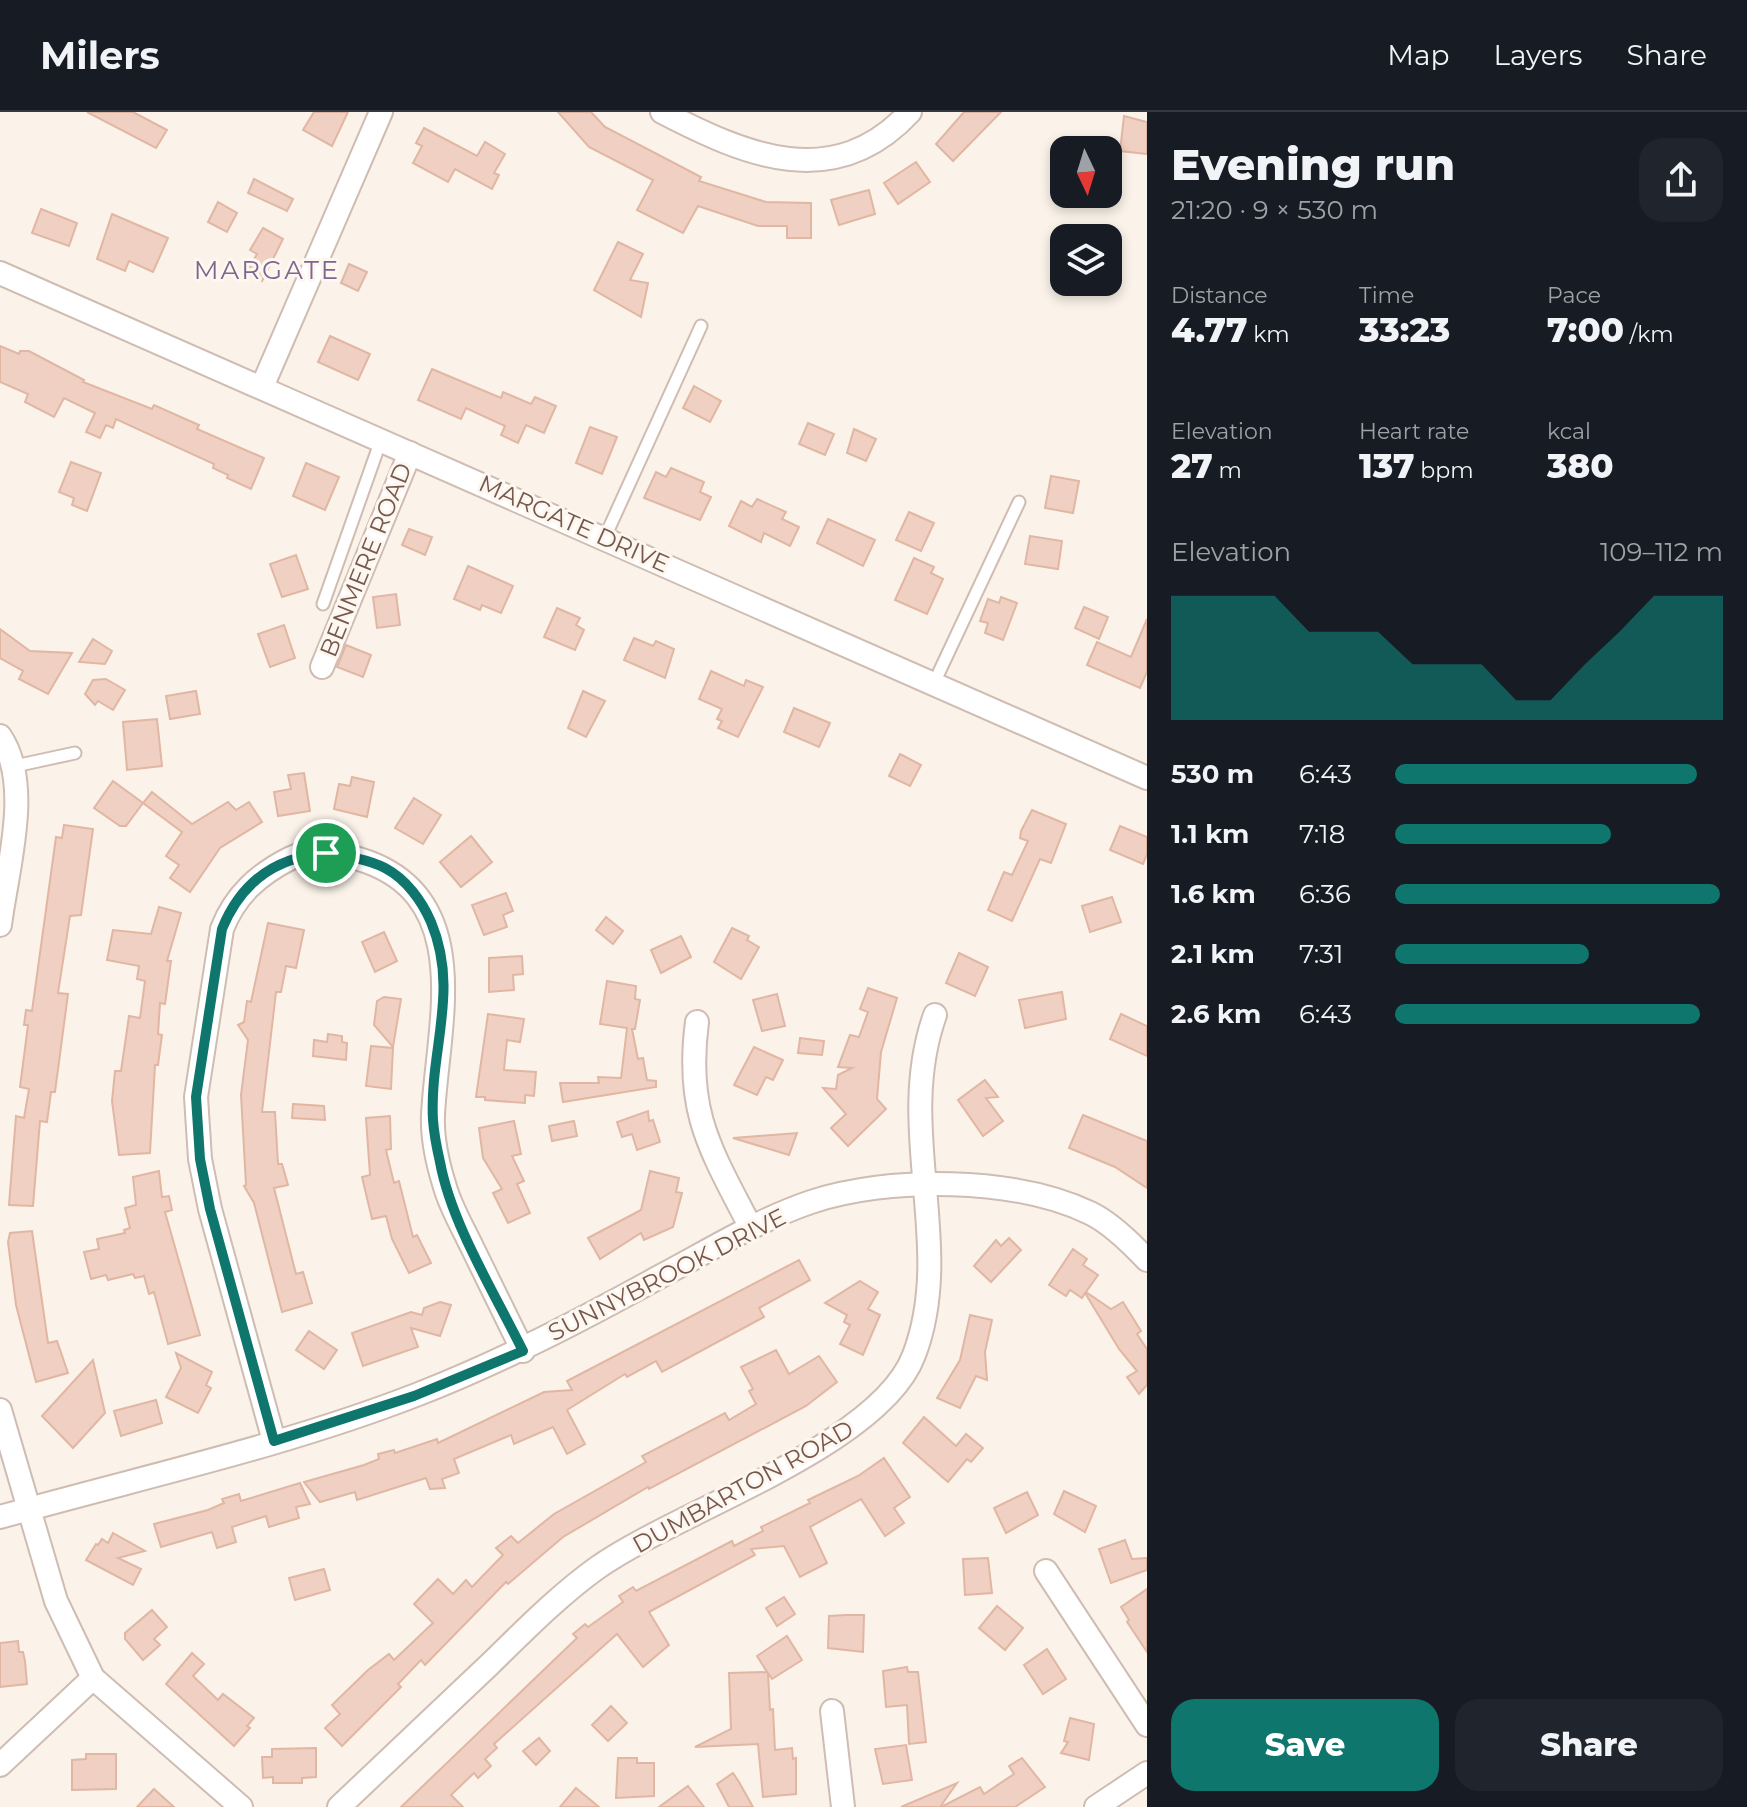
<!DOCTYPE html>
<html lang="en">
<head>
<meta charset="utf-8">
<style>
  :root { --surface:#171b24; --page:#20242c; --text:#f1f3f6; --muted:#9ea1a6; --line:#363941; --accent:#0f766e }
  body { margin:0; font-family:Montserrat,sans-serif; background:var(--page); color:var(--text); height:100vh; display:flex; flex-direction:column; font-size:30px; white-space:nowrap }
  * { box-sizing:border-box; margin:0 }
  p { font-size:26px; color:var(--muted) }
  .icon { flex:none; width:44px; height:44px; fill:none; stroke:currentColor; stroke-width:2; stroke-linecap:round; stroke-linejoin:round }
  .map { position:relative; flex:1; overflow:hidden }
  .side { display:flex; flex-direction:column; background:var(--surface); width:600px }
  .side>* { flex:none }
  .needle { width:52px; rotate:176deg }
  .fabs { position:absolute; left:1050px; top:24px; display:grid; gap:16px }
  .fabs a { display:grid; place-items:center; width:72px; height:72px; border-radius:16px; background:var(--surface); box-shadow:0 4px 12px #0003; font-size:40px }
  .pin { position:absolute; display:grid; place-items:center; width:68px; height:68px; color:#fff; margin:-34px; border:4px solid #fff; border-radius:50%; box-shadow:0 2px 8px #0007 }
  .round { display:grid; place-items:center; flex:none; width:84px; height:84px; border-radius:24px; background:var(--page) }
  .overview { display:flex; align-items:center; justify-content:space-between; height:136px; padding:0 24px }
  h1 { font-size:44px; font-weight:800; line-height:60px }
  .stats { display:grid; grid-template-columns:repeat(3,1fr); gap:12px; height:136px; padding:8px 24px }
  .stats div { display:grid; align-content:center }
  .stats b { font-size:34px; font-weight:800 }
  .stats small { font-size:22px; font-weight:400 }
  .stats p { font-size:22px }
  .chart { height:224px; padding:16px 24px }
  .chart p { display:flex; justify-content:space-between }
  .chart svg { width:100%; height:144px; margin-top:8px; fill:var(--accent); opacity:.7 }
  .cta { display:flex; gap:16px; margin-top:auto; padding:16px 24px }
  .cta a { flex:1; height:92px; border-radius:24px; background:var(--accent); color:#fff; font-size:32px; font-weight:800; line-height:92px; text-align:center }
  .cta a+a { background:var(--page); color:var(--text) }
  ul { padding:0 24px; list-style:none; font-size:26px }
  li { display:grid; grid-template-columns:128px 96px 1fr; align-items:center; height:60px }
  li i { height:20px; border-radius:10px; background:var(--accent) }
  header { display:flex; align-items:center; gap:48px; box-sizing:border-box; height:112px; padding:0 40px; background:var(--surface); border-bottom:2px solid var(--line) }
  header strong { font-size:38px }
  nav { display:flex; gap:44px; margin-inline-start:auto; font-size:28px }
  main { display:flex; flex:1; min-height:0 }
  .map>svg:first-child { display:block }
  .building { fill:#efd0c2; stroke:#e1b6a3; stroke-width:2 }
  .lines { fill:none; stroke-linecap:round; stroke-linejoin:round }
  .service-casing { stroke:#cfbcb2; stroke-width:15 }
  .minor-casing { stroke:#cfbcb2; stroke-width:26 }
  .service { stroke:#fff; stroke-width:11 }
  .minor { stroke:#fff; stroke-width:22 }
  .route-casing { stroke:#fff; stroke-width:16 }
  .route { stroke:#0f766e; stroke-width:10 }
  .labels { text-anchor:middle; stroke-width:6; stroke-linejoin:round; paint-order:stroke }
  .street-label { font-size:24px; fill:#75584e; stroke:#fef7ef }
  .neighbourhood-label { font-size:26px; letter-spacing:2px; fill:#7e6690; stroke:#fef7ef }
</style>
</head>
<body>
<header>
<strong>Milers</strong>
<nav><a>Map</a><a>Layers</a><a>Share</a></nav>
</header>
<main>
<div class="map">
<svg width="1147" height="1695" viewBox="0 0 1147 1695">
  <rect width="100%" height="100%" fill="#fbf3e9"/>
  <g class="building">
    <polygon points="87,0 133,0 167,18 156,36"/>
    <polygon points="314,0 348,0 332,34 303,18"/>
    <polygon points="558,0 591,0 605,15 701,65 699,69 766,90 811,91 811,126 787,126 787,114 758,114 698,94 683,121 637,98 653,68 589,35"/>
    <polygon points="964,0 1001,0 953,49 936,32"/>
    <polygon points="1124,4 1147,10 1147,42 1120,39"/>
    <polygon points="424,16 477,44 485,30 505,42 494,61 499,63 492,77 455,57 448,70 413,51 422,34 416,31"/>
    <polygon points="916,50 930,70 898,92 884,71"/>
    <polygon points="254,67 293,87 287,99 248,81"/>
    <polygon points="869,78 875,102 839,113 831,88"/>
    <polygon points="218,90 237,101 227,120 208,110"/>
    <polygon points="41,97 77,111 69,134 32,121"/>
    <polygon points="112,102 168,126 153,160 129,149 125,159 97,147"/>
    <polygon points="263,116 283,127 262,169 247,160 257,142 250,138"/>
    <polygon points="618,130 643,142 630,168 648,171 641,205 594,178"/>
    <polygon points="349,152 367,160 358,179 341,171"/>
    <polygon points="330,224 370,242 358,268 318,250"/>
    <polygon points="0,234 19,242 20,239 29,239 84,268 83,270 152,297 154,293 199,313 197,317 264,346 251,377 227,366 228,363 213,356 214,352 116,307 113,316 106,313 100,326 86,320 95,301 64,286 54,305 25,290 28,282 0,270"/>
    <polygon points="432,257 501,286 503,280 531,292 535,285 556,294 544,321 526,313 518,331 501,323 505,314 466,296 461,307 418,288"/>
    <polygon points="694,274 721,289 710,310 683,296"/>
    <polygon points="808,311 834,322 825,343 799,332"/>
    <polygon points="590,315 617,325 602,362 576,351"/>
    <polygon points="854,317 876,327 866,349 847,341"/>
    <polygon points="71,350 101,361 87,399 72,393 74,386 59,380"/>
    <polygon points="306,351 339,365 325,398 293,384"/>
    <polygon points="671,356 704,370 700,380 711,385 700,408 644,386 656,360 666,365"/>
    <polygon points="1051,364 1079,369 1073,401 1045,396"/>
    <polygon points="757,387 786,400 782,407 799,415 790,434 764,421 761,430 729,414 741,389 752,395"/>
    <polygon points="909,400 934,411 921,439 896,428"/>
    <polygon points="828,407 875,428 863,454 817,431"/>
    <polygon points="409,417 432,425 425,443 402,433"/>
    <polygon points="1030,424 1062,429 1058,457 1025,452"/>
    <polygon points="296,443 308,477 282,485 270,452"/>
    <polygon points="914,446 934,455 931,461 943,467 927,502 895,488"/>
    <polygon points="468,454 513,474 501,501 482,493 480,498 454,487"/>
    <polygon points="396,482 400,513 377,516 373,485"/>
    <polygon points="1001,485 1017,491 1003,528 985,521 988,511 980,509 988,487 999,491"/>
    <polygon points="1084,495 1108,505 1099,527 1075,516"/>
    <polygon points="557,496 580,506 576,513 584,518 575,538 544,525"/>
    <polygon points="1147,507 1147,560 1140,576 1087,553 1097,530 1131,545"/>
    <polygon points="284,513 295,546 270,555 258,522"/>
    <polygon points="0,517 30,539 72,541 48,582 19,567 23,559 0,546"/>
    <polygon points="634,526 653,534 656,529 674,537 665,566 624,548"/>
    <polygon points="93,527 112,539 105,552 79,550"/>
    <polygon points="346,533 371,543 363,565 337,555"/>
    <polygon points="711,559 744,574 746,568 763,575 738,625 718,616 722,609 717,607 722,597 699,587"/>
    <polygon points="106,567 125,578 113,598 98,589 95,593 85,582 93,568"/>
    <polygon points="196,579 200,602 170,607 166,584"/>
    <polygon points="583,579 605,589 586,625 568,616"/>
    <polygon points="794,596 830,611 819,635 784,620"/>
    <polygon points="157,607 162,654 127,658 123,610"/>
    <polygon points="900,642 921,653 910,674 889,664"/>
    <polygon points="304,661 310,699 278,704 274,680 291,677 288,663"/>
    <polygon points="352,665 374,670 367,705 334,697 339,672 350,674"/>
    <polygon points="113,669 143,691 126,714 120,714 94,696"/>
    <polygon points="152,680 192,712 228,690 236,698 249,690 262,710 220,736 190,780 170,766 179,753 166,744 182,720 143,691"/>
    <polygon points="414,686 441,703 423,732 395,716"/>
    <polygon points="1032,698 1066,712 1051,751 1040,747 1012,809 988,798 1004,760 1012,763 1028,729 1020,726 1021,719"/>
    <polygon points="64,713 93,717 81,803 70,804 58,881 68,882 55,980 51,980 47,1010 40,1009 33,1094 9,1093 16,1004 24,1006 29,977 20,975 28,913 24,913 26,898 32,899 56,725 62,726"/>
    <polygon points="1120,714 1147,725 1147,742 1143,752 1110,738"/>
    <polygon points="471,724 492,750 461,775 440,750"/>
    <polygon points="506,781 513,799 503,803 507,815 484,823 472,793"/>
    <polygon points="1112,785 1121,810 1090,820 1082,794"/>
    <polygon points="159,795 181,801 167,849 171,849 165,892 160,891 158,922 162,923 158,953 155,953 150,1041 119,1043 112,989 115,959 121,959 129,904 140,906 145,869 137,867 139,854 107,848 113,818 151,822"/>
    <polygon points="606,805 623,819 613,832 596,818"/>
    <polygon points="268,811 304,818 296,856 286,854 281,880 276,880 262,1000 275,1000 278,1052 282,1052 288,1073 274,1076 296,1162 303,1160 312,1191 282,1200 254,1091 244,1074 246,1073 241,983 248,928 238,913 244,910 247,889 251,890"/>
    <polygon points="732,816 749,824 747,828 759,835 741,867 714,850"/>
    <polygon points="384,820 397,849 375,860 362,830"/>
    <polygon points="681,824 691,845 661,861 651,838"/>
    <polygon points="959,841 988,855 975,884 946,871"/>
    <polygon points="522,844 523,862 513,863 514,878 489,880 489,846"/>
    <polygon points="607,869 636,874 635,887 640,888 635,917 632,917 638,947 643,946 647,968 656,969 656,975 563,990 560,971 599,971 598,965 621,966 627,916 600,912"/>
    <polygon points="868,876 897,886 881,940 877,987 886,997 848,1034 831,1016 846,1002 823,976 836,977 838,963 852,956 838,955 850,923 859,925 868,900 860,897"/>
    <polygon points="1062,880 1066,907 1025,916 1019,888"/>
    <polygon points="777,882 785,914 762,919 753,888"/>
    <polygon points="384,885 401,887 393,935 374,913 377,889"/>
    <polygon points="488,902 524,907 520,930 507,928 504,958 536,960 534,984 525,983 525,991 485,988 485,985 476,985"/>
    <polygon points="1121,902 1147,914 1147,944 1110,927"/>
    <polygon points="328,922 342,924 342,930 347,931 346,948 313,944 314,928 327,930"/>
    <polygon points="800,926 824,929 822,943 798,941"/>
    <polygon points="371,934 393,936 391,977 366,974"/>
    <polygon points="754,935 783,948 773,968 766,965 757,983 734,973"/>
    <polygon points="985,968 998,985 986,986 1003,1009 983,1024 958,988"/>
    <polygon points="293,992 324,994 325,1008 292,1006"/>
    <polygon points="648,999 649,1009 653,1008 660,1030 637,1038 632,1022 622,1025 617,1010"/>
    <polygon points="1083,1003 1147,1029 1147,1076 1115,1055 1069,1036"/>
    <polygon points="390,1004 391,1037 386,1038 394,1071 399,1069 413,1125 417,1123 431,1151 409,1161 392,1127 386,1104 372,1107 362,1065 370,1063 366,1006"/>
    <polygon points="514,1009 521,1042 512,1044 524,1069 517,1072 530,1101 508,1111 493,1081 502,1077 483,1046 479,1016"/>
    <polygon points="574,1009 577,1024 552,1029 549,1014"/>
    <polygon points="797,1021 789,1043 733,1026"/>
    <polygon points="159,1059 162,1085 169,1084 172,1098 165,1100 200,1223 168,1232 154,1180 149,1182 144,1164 135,1166 133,1162 108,1168 106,1163 91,1167 84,1140 99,1137 97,1127 125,1121 124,1118 130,1116 125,1096 136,1093 133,1065"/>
    <polygon points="650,1059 679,1066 676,1080 682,1081 673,1115 644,1128 641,1121 600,1147 588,1126 641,1098"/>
    <polygon points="32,1119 48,1231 57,1229 68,1261 36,1270 16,1193 8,1130 10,1121"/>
    <polygon points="1009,1126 1021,1138 991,1170 974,1154 996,1128 1001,1134"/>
    <polygon points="1073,1137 1087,1147 1083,1153 1098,1163 1086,1180 1111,1197 1123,1190 1141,1219 1137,1222 1147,1237 1147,1273 1139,1282 1127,1265 1137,1259 1119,1237 1085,1181 1082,1186 1070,1178 1066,1184 1049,1173"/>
    <polygon points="799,1148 810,1168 759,1196 764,1205 662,1260 656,1249 627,1265 625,1262 567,1298 585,1332 567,1342 553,1315 514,1332 511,1323 454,1347 459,1361 442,1367 445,1376 430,1377 426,1366 357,1388 355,1380 320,1390 304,1370 364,1353 379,1347 378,1342 394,1338 395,1341 437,1327 438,1331 544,1280 572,1278 567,1269"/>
    <polygon points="860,1169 878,1180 868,1197 880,1203 863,1243 840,1232 850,1213 844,1210 847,1203 825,1191"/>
    <polygon points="440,1190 451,1193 440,1224 411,1216 418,1235 363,1254 352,1221 411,1200 422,1203 424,1196"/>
    <polygon points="970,1203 992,1208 985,1240 987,1268 976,1264 960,1296 937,1286 960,1248"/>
    <polygon points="309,1219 337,1238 324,1257 296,1238"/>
    <polygon points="776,1238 789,1262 819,1244 837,1270 806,1294 649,1377 648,1375 563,1425 508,1472 506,1470 425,1553 421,1548 398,1572 401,1575 342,1634 325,1616 340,1602 332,1593 368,1558 389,1542 394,1548 433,1511 414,1492 438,1467 453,1482 466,1468 472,1475 503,1443 496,1436 511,1424 518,1431 554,1402 646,1350 642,1344 725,1301 729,1308 756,1292 749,1279 753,1277 741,1255"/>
    <polygon points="176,1241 212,1260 206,1273 211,1276 198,1301 166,1285 181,1256"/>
    <polygon points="93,1248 105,1301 73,1336 42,1304"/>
    <polygon points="156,1288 162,1311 121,1324 114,1299"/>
    <polygon points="924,1305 956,1334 966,1322 983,1336 971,1350 967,1347 948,1370 903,1331"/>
    <polygon points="884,1346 910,1385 894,1396 904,1411 885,1424 861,1387 810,1415 827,1451 800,1465 784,1434 751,1437 755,1443 649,1500 669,1533 643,1555 617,1522 494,1632 497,1636 485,1647 491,1654 478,1666 474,1661 451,1683 463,1695 401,1695 577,1526 573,1522 585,1512 588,1515 623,1490 619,1484 633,1475 636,1479 732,1429 734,1434 763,1419 761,1415 810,1391 808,1388 858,1364"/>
    <polygon points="300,1371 310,1392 296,1395 299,1406 269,1415 266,1404 232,1415 236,1430 217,1436 212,1420 161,1435 154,1412 208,1398 224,1391 222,1387 239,1382 241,1389"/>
    <polygon points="1064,1379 1096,1394 1085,1420 1054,1402"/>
    <polygon points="1027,1380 1038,1403 1006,1421 994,1396"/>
    <polygon points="113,1421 145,1439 118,1446 141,1457 133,1473 86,1448 96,1432 98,1433 102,1427 108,1431"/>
    <polygon points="1125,1428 1132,1447 1147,1446 1147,1458 1111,1471 1099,1437"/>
    <polygon points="988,1446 992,1481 965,1483 963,1447"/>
    <polygon points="324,1457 330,1478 295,1488 289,1466"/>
    <polygon points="1147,1477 1147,1540 1127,1510 1129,1508 1121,1495"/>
    <polygon points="784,1485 795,1502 777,1514 766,1496"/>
    <polygon points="997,1494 1023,1516 1005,1538 979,1516"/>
    <polygon points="152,1498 167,1515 154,1527 160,1533 143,1548 125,1527 125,1521"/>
    <polygon points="846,1503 864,1503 863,1540 828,1536 829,1504"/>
    <polygon points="787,1524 802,1548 772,1567 768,1561 770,1598 773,1597 775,1638 792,1636 793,1647 796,1646 796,1682 763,1685 758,1632 695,1635 731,1617 729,1561 767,1560 757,1544"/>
    <polygon points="18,1529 19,1540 23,1540 25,1549 27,1572 0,1575 0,1531"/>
    <polygon points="1047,1537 1066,1567 1043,1582 1024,1553"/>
    <polygon points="192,1541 204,1552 193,1564 218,1588 223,1582 254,1606 247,1614 250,1616 234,1634 166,1572"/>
    <polygon points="907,1555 908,1560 918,1560 926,1630 909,1632 907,1593 886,1595 883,1559"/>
    <polygon points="611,1594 627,1611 608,1629 592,1613"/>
    <polygon points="1070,1606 1094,1612 1089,1648 1061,1641 1068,1630 1064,1629"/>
    <polygon points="539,1626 550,1639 536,1653 523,1639"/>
    <polygon points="906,1633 912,1668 883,1672 875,1637"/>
    <polygon points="316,1636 316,1665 302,1666 302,1671 273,1671 273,1665 263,1666 262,1645 272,1645 272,1637"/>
    <polygon points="86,1642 116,1642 116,1677 72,1678 72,1648 86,1647"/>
    <polygon points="618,1646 637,1646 637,1651 654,1651 654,1684 616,1686"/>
    <polygon points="1022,1646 1045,1675 1015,1695 941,1695 980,1675 984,1682 1014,1662 1009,1654"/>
    <polygon points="733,1661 739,1670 753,1695 729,1695 717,1672"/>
    <polygon points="957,1671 940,1695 901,1695"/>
    <polygon points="688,1674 704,1695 659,1695"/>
    <polygon points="576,1676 599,1695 560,1695"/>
    <polygon points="154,1677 174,1695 137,1695"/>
  </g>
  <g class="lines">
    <g class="service-casing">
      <g id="service">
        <polyline points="605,425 701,214"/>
        <polyline points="323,492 381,328"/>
        <polyline points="934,571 1019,390"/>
        <polyline points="15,654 75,641"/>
      </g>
    </g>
    <g class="minor-casing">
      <g id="minor">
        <path d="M662,0C745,43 834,82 910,0"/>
        <polyline points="0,161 1147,666"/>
        <polyline points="262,275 381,0"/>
        <polyline points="322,555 410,341"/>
        <path d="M0,624C33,672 7,757 0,813"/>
        <path d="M697,910C685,1001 711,1038 751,1116"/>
        <polyline points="0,1298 56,1489 93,1566 241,1695"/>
        <path d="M274,1329L210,1097L200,1047L196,985L222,817C235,783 259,762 291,746C314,735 346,742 368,750C476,790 437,917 433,1003C432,1025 438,1053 445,1075C451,1096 463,1116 472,1135C489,1170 506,1204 523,1239"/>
        <path d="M0,1405C138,1366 282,1335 416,1283C501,1250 581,1208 661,1164C710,1138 758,1108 811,1090C889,1064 1015,1065 1090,1101C1111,1111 1131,1131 1147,1148"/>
        <polyline points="1046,1459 1147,1613"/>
        <polyline points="832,1599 843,1695"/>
        <polyline points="0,1653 93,1566"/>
        <path d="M339,1695C389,1648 439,1600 489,1553C523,1520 558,1484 597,1456C677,1399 880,1334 914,1243C956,1133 894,1018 935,903"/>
        <polyline points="1096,1695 1147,1661"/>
      </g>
    </g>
    <use href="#service" class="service"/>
    <use href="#minor" class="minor"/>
  </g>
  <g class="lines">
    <g class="route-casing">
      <path id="route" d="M326,741C346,744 367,747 385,756C406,767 422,789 431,810C460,879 429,939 433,1008C434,1022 437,1037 440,1050C451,1111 495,1182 523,1239L414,1284L274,1329L210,1097L200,1047L196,985L222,817C241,770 276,745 326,741Z"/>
    </g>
    <use href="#route" class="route"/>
  </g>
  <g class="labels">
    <g class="street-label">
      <text transform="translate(574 412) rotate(24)" y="8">MARGATE DRIVE</text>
      <text transform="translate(366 448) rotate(-68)" y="8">BENMERE ROAD</text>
      <text transform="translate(667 1163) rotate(-27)" y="8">SUNNYBROOK DRIVE</text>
      <text transform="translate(743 1375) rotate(-29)" y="8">DUMBARTON ROAD</text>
    </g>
    <g class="neighbourhood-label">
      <text x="267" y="167">MARGATE</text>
    </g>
  </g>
</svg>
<div class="fabs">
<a><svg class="needle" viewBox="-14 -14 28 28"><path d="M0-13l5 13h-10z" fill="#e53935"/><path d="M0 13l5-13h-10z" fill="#9ea1a6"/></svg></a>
<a><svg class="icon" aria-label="layers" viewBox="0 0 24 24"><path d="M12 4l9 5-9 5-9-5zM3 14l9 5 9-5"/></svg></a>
</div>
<div class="pin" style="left:326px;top:741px;background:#1e9e55"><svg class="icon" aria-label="arrive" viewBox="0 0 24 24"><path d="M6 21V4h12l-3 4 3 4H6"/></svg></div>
</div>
<section class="side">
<div class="overview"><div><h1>Evening run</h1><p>21:20 · 9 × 530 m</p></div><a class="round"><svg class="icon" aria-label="share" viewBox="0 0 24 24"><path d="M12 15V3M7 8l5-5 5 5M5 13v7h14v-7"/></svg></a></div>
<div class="stats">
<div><p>Distance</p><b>4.77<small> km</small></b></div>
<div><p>Time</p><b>33:23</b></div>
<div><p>Pace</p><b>7:00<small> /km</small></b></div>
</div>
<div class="stats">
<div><p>Elevation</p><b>27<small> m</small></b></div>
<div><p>Heart rate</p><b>137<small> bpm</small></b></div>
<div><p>kcal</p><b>380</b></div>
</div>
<div class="chart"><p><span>Elevation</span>109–112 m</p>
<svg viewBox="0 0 160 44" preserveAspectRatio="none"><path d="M0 44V6L10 6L20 6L30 6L40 17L50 17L60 17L70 27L80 27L90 27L100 38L110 38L120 27L130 17L140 6L150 6L160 6V44z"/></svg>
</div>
<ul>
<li><b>530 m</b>6:43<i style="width:92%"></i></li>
<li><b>1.1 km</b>7:18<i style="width:66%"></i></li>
<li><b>1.6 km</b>6:36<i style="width:99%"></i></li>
<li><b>2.1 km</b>7:31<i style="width:59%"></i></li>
<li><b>2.6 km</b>6:43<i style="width:93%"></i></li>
</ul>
<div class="cta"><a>Save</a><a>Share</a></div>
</section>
</main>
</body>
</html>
